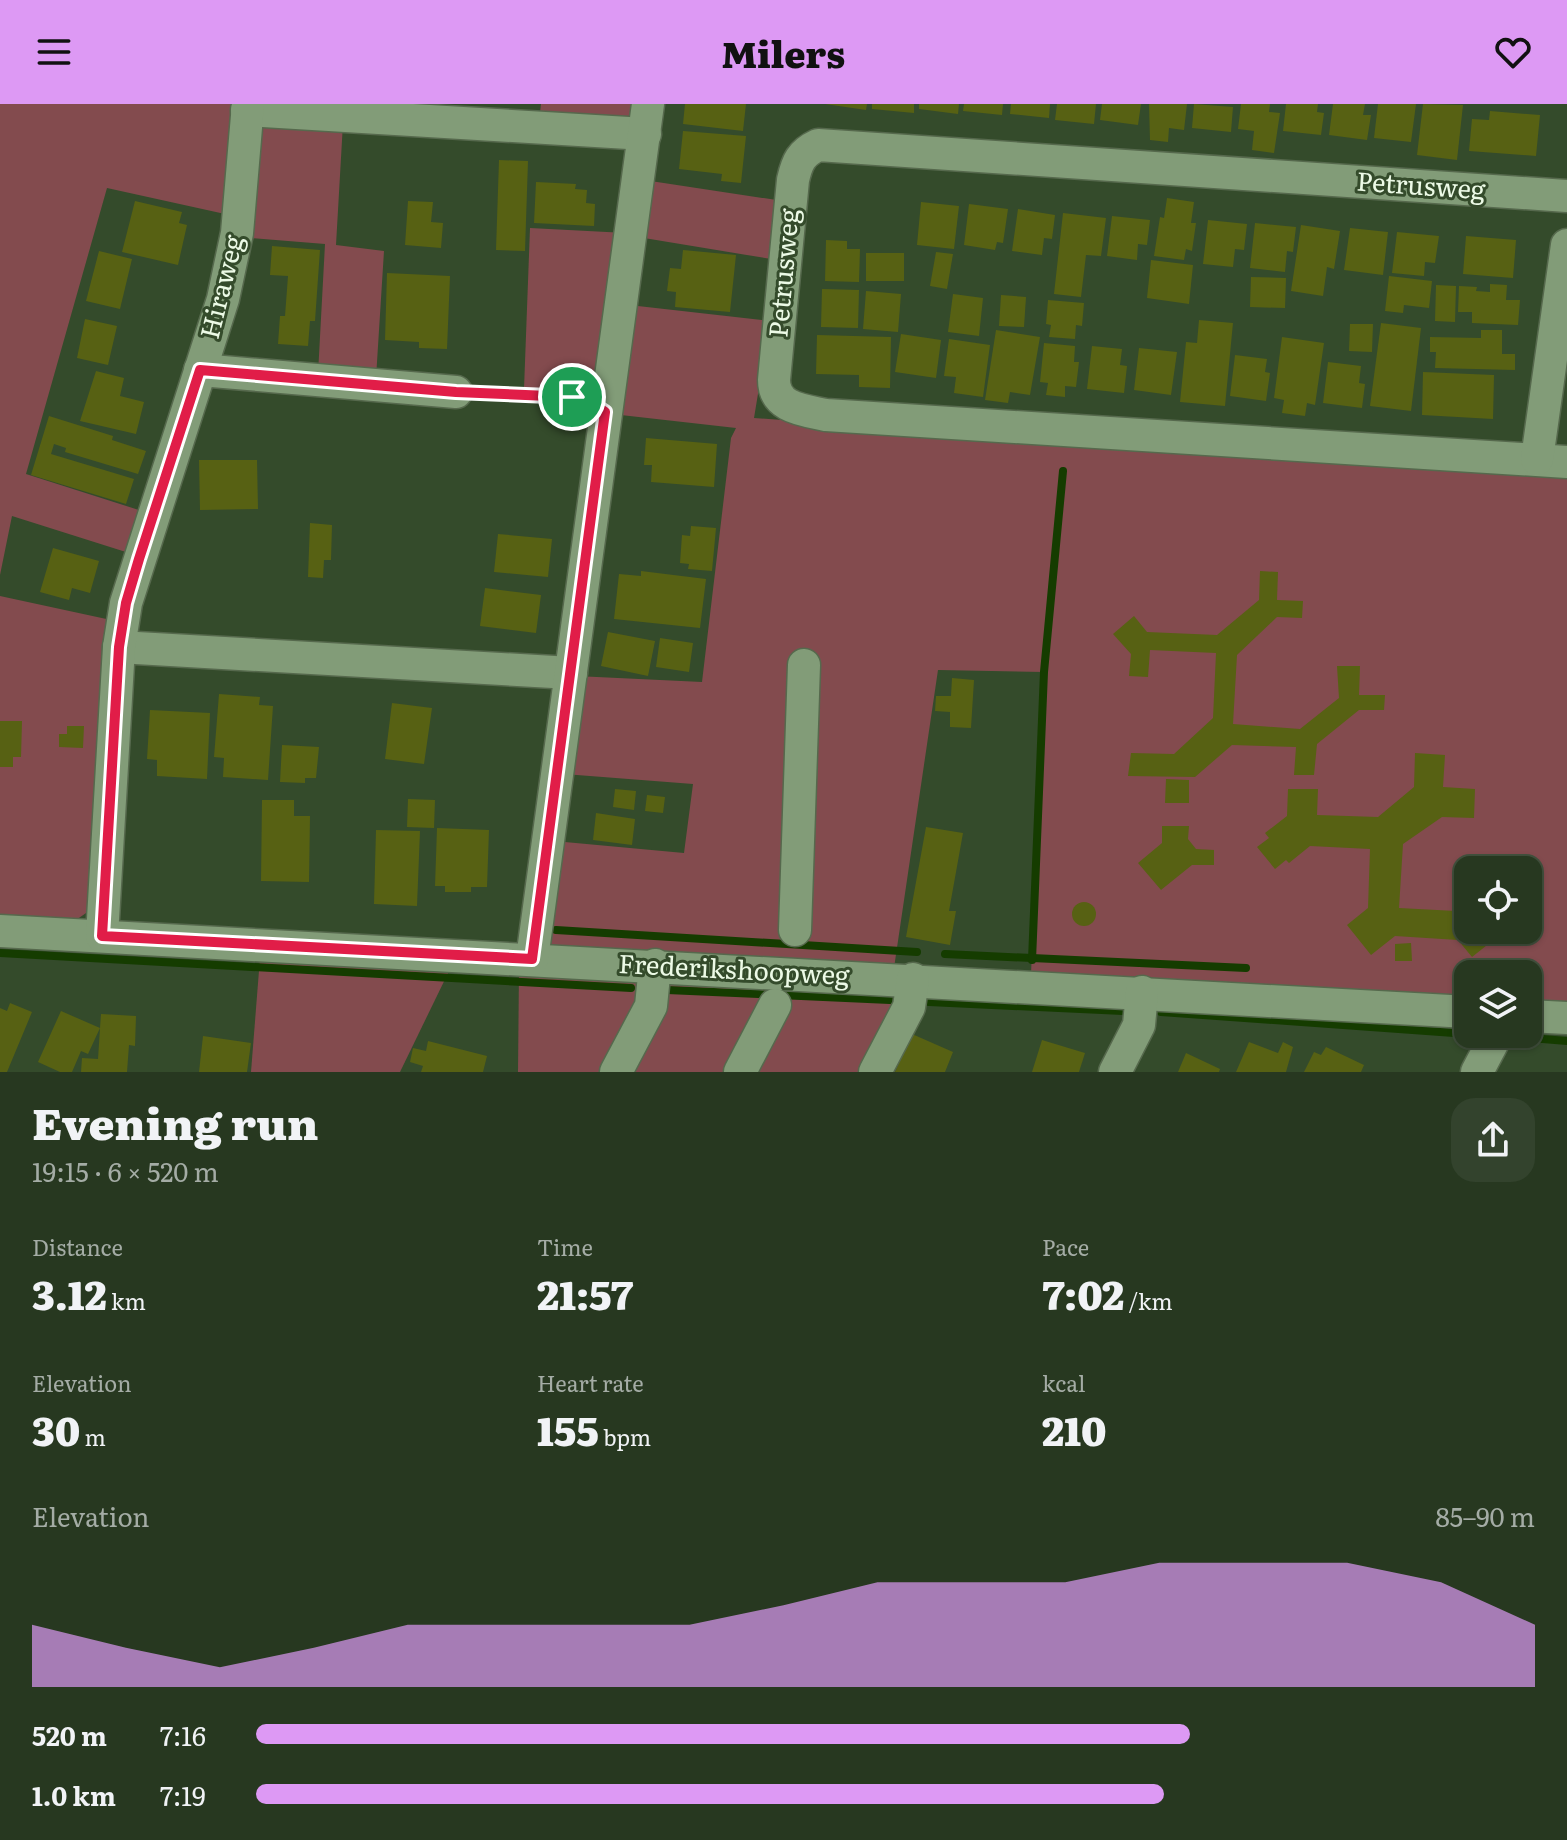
<!DOCTYPE html>
<html lang="en">
<head>
<meta charset="utf-8">
<style>
  :root { --surface:#273820; --page:#33432d; --text:#f1f3f6; --muted:#a4aca5; --line:#43523e; --accent:#dd99f4 }
  body { margin:0; font-family:Literata,serif; background:var(--page); color:var(--text); height:100vh; display:flex; flex-direction:column; font-size:30px; white-space:nowrap }
  * { box-sizing:border-box; margin:0 }
  p { font-size:26px; color:var(--muted) }
  .icon { flex:none; width:44px; height:44px; fill:none; stroke:currentColor; stroke-width:2; stroke-linecap:round; stroke-linejoin:round }
  .map { position:relative; height:968px; overflow:hidden }
  .details { display:flex; flex-direction:column; background:var(--surface); flex:1 }
  .details>* { flex:none }
  .controls { position:absolute; left:1454px; top:752px; display:grid; gap:16px }
  .controls a { display:grid; place-items:center; width:88px; height:88px; border-radius:16px; background:var(--surface); box-shadow:0 2px 6px #0004,0 0 0 2px var(--line); font-size:40px }
  .pin { position:absolute; display:grid; place-items:center; width:68px; height:68px; color:#fff; margin:-34px; border:4px solid #fff; border-radius:50%; box-shadow:0 2px 8px #0007 }
  .round { display:grid; place-items:center; flex:none; width:84px; height:84px; border-radius:24px; background:var(--page) }
  .overview { display:flex; align-items:center; justify-content:space-between; height:136px; padding:0 32px }
  h1 { font-size:44px; font-weight:800; line-height:60px }
  .metrics { display:grid; grid-template-columns:repeat(3,1fr); gap:12px; height:136px; padding:8px 32px }
  .metrics div { display:grid; align-content:center }
  .metrics b { font-size:40px; font-weight:800 }
  .metrics small { font-size:22px; font-weight:400 }
  .metrics p { font-size:22px }
  .chart { height:224px; padding:16px 32px }
  .chart p { display:flex; justify-content:space-between }
  .chart svg { width:100%; height:144px; margin-top:8px; fill:var(--accent); opacity:.7 }
  ul { padding:0 32px; list-style:none; font-size:26px }
  li { display:grid; grid-template-columns:128px 96px 1fr; align-items:center; height:60px }
  li i { height:20px; border-radius:10px; background:var(--accent) }
  header { display:flex; justify-content:space-between; align-items:center; height:104px; padding:0 32px; background:var(--accent); color:#111; font-size:36px; font-weight:800 }
  .map>svg:first-child { display:block }
  .green { fill:#834b4e; fill-rule:evenodd }
  .lines { fill:none; stroke-linecap:round; stroke-linejoin:round }
  .stream { stroke:#153c00; stroke-width:8 }
  .building { fill:#576113 }
  .minor-casing { stroke:#56694d; stroke-width:35 }
  .path { stroke:#7f9277; stroke-width:5; stroke-dasharray:4 4; stroke-linecap:butt }
  .minor { stroke:#829c78; stroke-width:32 }
  .route-casing { stroke:#fff; stroke-width:16 }
  .route { stroke:#e11d48; stroke-width:10 }
  .labels { text-anchor:middle; stroke-width:6; stroke-linejoin:round; paint-order:stroke }
  .street-label { font-size:26px; fill:#ecfae6; stroke:#344b2b }
</style>
</head>
<body>
<header><svg class="icon" aria-label="menu" viewBox="0 0 24 24"><path d="M4 6h16M4 12h16M4 18h16"/></svg>Milers<svg class="icon" aria-label="heart" viewBox="0 0 24 24"><path d="M12 20l-8-8c-3-5 5-10 8-4 3-6 11-1 8 4z"/></svg></header>
<div class="map">
<svg width="1567" height="968" viewBox="0 0 1567 968">
  <rect width="100%" height="100%" fill="#344b2b"/>
  <g class="green">
    <polygon points="0,0 239,0 225,110 107,84 26,370 142,407 129,449 12,412 0,471"/>
    <polygon points="541,0 642,0 640,25 539,18"/>
    <polygon points="343,19 336,141 384,147 376,274 318,270 325,140 251,134 261,23"/>
    <polygon points="644,76 783,97 777,156 638,133"/>
    <polygon points="530,124 626,129 599,286 590,291 524,285"/>
    <path d="M629,201L770,217L754,314L1567,373V907L1528,904V870H1468V900L1031,870L1044,568L938,566L894,864L550,844L543,821L554,737L684,749L693,680L564,670L576,572L702,578L731,334L736,324L612,310ZM1468,766H1528V826H1468Z"/>
    <polygon points="0,492 111,516 89,807 73,818 0,816"/>
    <polygon points="260,854 451,863 400,968 251,968"/>
    <polygon points="519,866 650,873 611,968 518,968"/>
    <polygon points="662,874 901,885 869,968 623,968"/>
  </g>
  <g class="lines">
    <g class="stream">
      <polyline points="556,826 917,848"/>
      <polyline points="0,849 631,884"/>
      <polyline points="945,850 1246,864"/>
      <polyline points="1032,856 1044,568 1063,367"/>
      <polyline points="667,886 890,896"/>
      <polyline points="929,898 1123,907"/>
      <polyline points="1161,908 1468,930"/>
      <polyline points="1505,932 1567,937"/>
    </g>
  </g>
  <g class="building">
    <polygon points="685,0 746,0 743,27 683,20"/>
    <polygon points="825,0 867,0 866,6"/>
    <polygon points="872,0 914,0 914,9 872,5"/>
    <polygon points="919,0 959,0 958,10 919,5"/>
    <polygon points="964,0 1003,0 1002,11 963,7"/>
    <polygon points="1011,0 1050,0 1049,14 1010,10"/>
    <polygon points="1057,0 1096,0 1094,20 1055,16"/>
    <polygon points="1102,0 1141,0 1138,21 1100,16"/>
    <polygon points="1149,0 1187,0 1184,26 1169,24 1168,38 1150,36"/>
    <polygon points="1194,0 1233,3 1231,28 1192,24"/>
    <polygon points="1241,0 1270,0 1269,8 1280,9 1274,49 1252,46 1254,27 1238,25"/>
    <polygon points="1286,0 1318,0 1317,8 1324,9 1321,31 1283,27"/>
    <polygon points="1333,0 1365,0 1363,11 1371,11 1367,36 1329,31"/>
    <polygon points="1378,0 1416,0 1411,38 1374,34"/>
    <polygon points="1423,0 1463,1 1457,56 1417,51"/>
    <polygon points="1490,7 1540,11 1536,52 1469,47 1472,15 1489,16"/>
    <polygon points="683,27 746,32 741,79 721,77 722,70 679,65"/>
    <polygon points="499,56 528,57 525,147 496,146"/>
    <polygon points="536,78 576,80 575,85 587,86 586,99 595,100 594,122 534,119"/>
    <polygon points="1167,94 1194,98 1191,119 1196,119 1192,147 1186,145 1184,156 1154,152 1160,113 1164,114"/>
    <polygon points="135,97 182,108 179,119 187,121 178,161 122,148"/>
    <polygon points="408,97 433,98 431,118 443,119 441,144 405,141"/>
    <polygon points="921,98 959,102 954,145 917,141"/>
    <polygon points="969,100 1008,105 1003,139 997,138 995,146 964,141"/>
    <polygon points="1018,105 1055,111 1052,135 1044,134 1042,151 1012,147"/>
    <polygon points="1063,109 1106,114 1101,152 1086,151 1081,193 1054,190"/>
    <polygon points="1112,112 1150,116 1147,141 1138,140 1137,156 1107,152"/>
    <polygon points="1208,116 1247,120 1244,146 1235,145 1233,163 1203,160"/>
    <polygon points="1255,119 1296,123 1293,148 1287,147 1285,168 1250,164"/>
    <polygon points="1301,121 1340,127 1334,165 1327,163 1323,192 1291,187"/>
    <polygon points="1350,124 1388,128 1383,171 1344,166"/>
    <polygon points="1397,128 1439,132 1435,159 1425,158 1424,172 1392,169"/>
    <polygon points="1466,132 1516,136 1513,174 1463,170"/>
    <polygon points="826,136 847,137 847,145 860,145 859,178 825,177"/>
    <polygon points="272,142 320,146 315,217 310,217 308,242 278,240 280,212 285,212 288,172 270,171"/>
    <polygon points="683,146 736,151 730,208 675,203 676,188 667,187 670,164 681,165"/>
    <polygon points="99,147 132,155 120,205 86,197"/>
    <polygon points="936,148 953,150 947,185 930,182"/>
    <rect x="866" y="149" width="38" height="28"/>
    <polygon points="1151,156 1193,161 1189,200 1147,194"/>
    <polygon points="387,169 450,172 447,245 419,244 419,238 385,236"/>
    <polygon points="1389,172 1432,177 1429,204 1404,201 1403,209 1385,207"/>
    <polygon points="1251,173 1286,174 1285,204 1250,203"/>
    <polygon points="1490,180 1507,181 1506,196 1520,196 1518,221 1472,219 1472,208 1458,208 1459,182 1477,183 1476,187 1490,188"/>
    <polygon points="1436,181 1456,182 1455,218 1435,217"/>
    <polygon points="822,185 859,186 858,224 821,223"/>
    <polygon points="866,187 901,190 898,228 863,225"/>
    <polygon points="953,190 983,194 979,232 948,228"/>
    <polygon points="1001,191 1026,193 1024,223 999,222"/>
    <polygon points="1048,196 1084,199 1082,222 1076,221 1075,235 1049,233 1051,221 1046,220"/>
    <polygon points="85,215 117,222 108,261 77,254"/>
    <polygon points="1199,216 1233,219 1225,302 1180,298 1186,238 1197,239"/>
    <polygon points="1381,219 1421,224 1411,307 1370,302"/>
    <polygon points="1350,220 1373,220 1372,248 1349,247"/>
    <polygon points="996,226 1040,233 1030,291 1010,288 1008,299 985,296"/>
    <polygon points="1481,226 1502,226 1502,250 1515,250 1515,266 1435,264 1436,248 1430,248 1430,233 1481,234"/>
    <polygon points="901,230 941,236 936,274 895,268"/>
    <polygon points="817,231 891,233 890,284 859,283 859,271 816,270"/>
    <polygon points="1282,233 1324,239 1315,301 1307,299 1305,312 1282,309 1284,296 1274,294"/>
    <polygon points="949,235 990,241 983,293 954,289 956,273 944,272"/>
    <polygon points="1044,239 1075,242 1074,258 1079,258 1076,283 1065,282 1065,293 1046,291 1048,279 1040,278"/>
    <polygon points="1092,242 1122,245 1120,261 1127,262 1124,289 1087,285"/>
    <polygon points="1139,244 1177,248 1171,291 1134,286"/>
    <polygon points="1235,251 1267,255 1265,268 1270,269 1266,297 1230,292"/>
    <polygon points="1328,258 1361,262 1359,279 1365,280 1362,304 1323,299"/>
    <polygon points="96,267 124,274 120,292 144,298 136,330 80,317"/>
    <polygon points="1423,268 1494,271 1493,315 1422,311"/>
    <polygon points="49,312 113,332 112,336 146,347 138,370 65,348 66,344 54,340 51,350 134,375 126,400 31,371"/>
    <polygon points="646,334 717,340 714,383 651,378 652,361 644,361"/>
    <polygon points="199,356 257,356 258,405 200,406"/>
    <polygon points="310,419 332,421 331,456 324,456 323,474 308,473"/>
    <polygon points="691,422 716,424 712,467 688,465 689,460 680,459 682,431 690,432"/>
    <polygon points="498,430 552,435 548,473 494,468"/>
    <polygon points="53,444 99,457 90,489 72,484 69,496 40,488"/>
    <polygon points="641,467 706,475 700,524 614,515 619,470 641,472"/>
    <polygon points="1260,467 1278,468 1277,496 1303,497 1302,514 1277,513 1237,551 1233,620 1300,625 1339,594 1337,562 1360,562 1359,591 1385,591 1384,606 1359,606 1317,640 1314,671 1294,671 1296,643 1232,641 1195,673 1128,672 1131,649 1174,650 1213,614 1216,549 1150,546 1148,573 1129,572 1131,550 1113,530 1134,512 1147,528 1217,531 1259,496"/>
    <polygon points="485,484 541,491 536,529 480,522"/>
    <polygon points="608,528 655,537 648,572 601,562"/>
    <polygon points="660,534 693,539 689,568 656,563"/>
    <polygon points="952,574 974,576 971,624 950,623 950,608 935,607 936,592 951,592"/>
    <polygon points="219,590 260,593 259,601 273,602 268,676 223,673 224,654 214,653"/>
    <polygon points="392,599 432,604 424,660 385,655"/>
    <polygon points="150,606 210,609 207,675 157,672 157,656 147,655"/>
    <polygon points="0,617 22,617 21,653 13,653 13,663 0,663"/>
    <polygon points="67,622 84,622 83,644 59,643 59,630 67,630"/>
    <polygon points="282,641 319,643 316,674 305,674 305,679 280,678"/>
    <polygon points="1415,649 1445,651 1443,683 1475,685 1474,714 1442,713 1403,740 1399,804 1456,807 1458,779 1468,779 1468,826 1497,826 1501,830 1472,853 1458,836 1395,832 1371,851 1347,821 1368,804 1370,745 1310,742 1289,759 1286,756 1275,765 1257,743 1269,734 1265,729 1287,712 1288,685 1318,685 1317,711 1378,713 1414,683"/>
    <polygon points="1166,675 1189,676 1189,699 1165,699"/>
    <polygon points="615,685 636,687 634,706 613,703"/>
    <polygon points="647,691 665,693 663,709 645,707"/>
    <polygon points="408,695 435,696 434,724 407,723"/>
    <polygon points="262,696 294,696 294,712 310,712 309,778 261,777"/>
    <polygon points="596,709 635,715 632,741 593,736"/>
    <polygon points="1162,722 1189,722 1188,735 1196,745 1214,746 1214,761 1192,761 1161,786 1138,759 1162,739"/>
    <polygon points="926,723 963,729 949,807 956,807 950,841 906,833"/>
    <polygon points="437,724 489,726 487,783 471,783 471,788 445,788 445,782 435,782"/>
    <polygon points="376,726 420,727 417,802 374,800"/>
    <circle cx="1084" cy="810" r="12"/>
    <polygon points="1411,839 1412,857 1395,857 1395,840"/>
    <polygon points="10,899 32,908 7,968 0,968 0,904 7,907"/>
    <polygon points="61,907 100,924 101,910 136,912 135,942 129,941 127,968 81,968 82,954 98,955 100,924 88,950 81,947 72,968 60,968 38,958"/>
    <polygon points="912,930 953,948 945,968 895,968"/>
    <polygon points="203,932 251,939 247,968 199,968"/>
    <polygon points="1042,936 1085,949 1079,968 1032,968"/>
    <polygon points="428,937 487,952 483,968 421,968 423,962 410,958 413,944 426,947"/>
    <polygon points="1249,938 1278,949 1283,938 1293,943 1286,968 1236,968"/>
    <polygon points="1326,943 1364,961 1361,968 1304,968 1314,948 1321,951"/>
    <polygon points="1186,949 1220,965 1219,968 1178,968"/>
  </g>
  <g class="lines">
    <g class="minor-casing">
      <g id="minor">
        <polyline points="247,6 645,30"/>
        <path d="M1567,92L818,41C801,49 797,58 793,76L774,276C774,304 803,306 826,311L1567,358"/>
        <polyline points="200,266 456,288"/>
        <polyline points="1537,355 1567,141"/>
        <polyline points="119,543 571,569"/>
        <polyline points="795,826 804,561"/>
        <polyline points="0,827 1468,908"/>
        <polyline points="102,832 119,543 126,499 223,195 237,129 248,0"/>
        <polyline points="532,855 648,0"/>
        <polyline points="1528,912 1567,914"/>
        <polyline points="616,968 651,902 655,861"/>
        <polyline points="740,968 775,901"/>
        <polyline points="875,968 909,903 913,875"/>
        <polyline points="1115,968 1139,921 1142,888"/>
        <polyline points="1477,968 1497,930"/>
      </g>
    </g>
    <polyline class="path" points="481,289 582,295"/>
    <use href="#minor" class="minor"/>
  </g>
  <g class="lines">
    <g class="route-casing">
      <polygon id="route" points="200,266 456,288 572,293 587,296 605,308 532,855 102,832 119,543 126,499 139,455"/>
    </g>
    <use href="#route" class="route"/>
  </g>
  <g class="labels">
    <g class="street-label">
      <text transform="translate(1421 82) rotate(4)" y="9">Petrusweg</text>
      <text transform="translate(784 169) rotate(-85)" y="9">Petrusweg</text>
      <text transform="translate(222 183) rotate(-76)" y="9">Hiraweg</text>
      <text transform="translate(734 866) rotate(3)" y="9">Frederikshoopweg</text>
    </g>
  </g>
</svg>
<div class="controls">
<a><svg class="icon" aria-label="locate" viewBox="0 0 24 24"><circle cx="12" cy="12" r="6"/><path d="M12 2v4M12 18v4M2 12h4M18 12h4"/></svg></a>
<a><svg class="icon" aria-label="layers" viewBox="0 0 24 24"><path d="M12 4l9 5-9 5-9-5zM3 14l9 5 9-5"/></svg></a>
</div>
<div class="pin" style="left:572px;top:293px;background:#1e9e55"><svg class="icon" aria-label="arrive" viewBox="0 0 24 24"><path d="M6 21V4h12l-3 4 3 4H6"/></svg></div>
</div>
<section class="details">
<div class="overview"><div><h1>Evening run</h1><p>19:15 · 6 × 520 m</p></div><a class="round"><svg class="icon" aria-label="share" viewBox="0 0 24 24"><path d="M12 15V3M7 8l5-5 5 5M5 13v7h14v-7"/></svg></a></div>
<div class="metrics">
<div><p>Distance</p><b>3.12<small> km</small></b></div>
<div><p>Time</p><b>21:57</b></div>
<div><p>Pace</p><b>7:02<small> /km</small></b></div>
</div>
<div class="metrics">
<div><p>Elevation</p><b>30<small> m</small></b></div>
<div><p>Heart rate</p><b>155<small> bpm</small></b></div>
<div><p>kcal</p><b>210</b></div>
</div>
<div class="chart"><p><span>Elevation</span>85–90 m</p>
<svg viewBox="0 0 160 44" preserveAspectRatio="none"><path d="M0 44V25L10 32L20 38L30 32L40 25L50 25L60 25L70 25L80 19L90 12L100 12L110 12L120 6L130 6L140 6L150 12L160 25V44z"/></svg>
</div>
<ul>
<li><b>520 m</b>7:16<i style="width:73%"></i></li>
<li><b>1.0 km</b>7:19<i style="width:71%"></i></li>
</ul>
</section>
</body>
</html>
